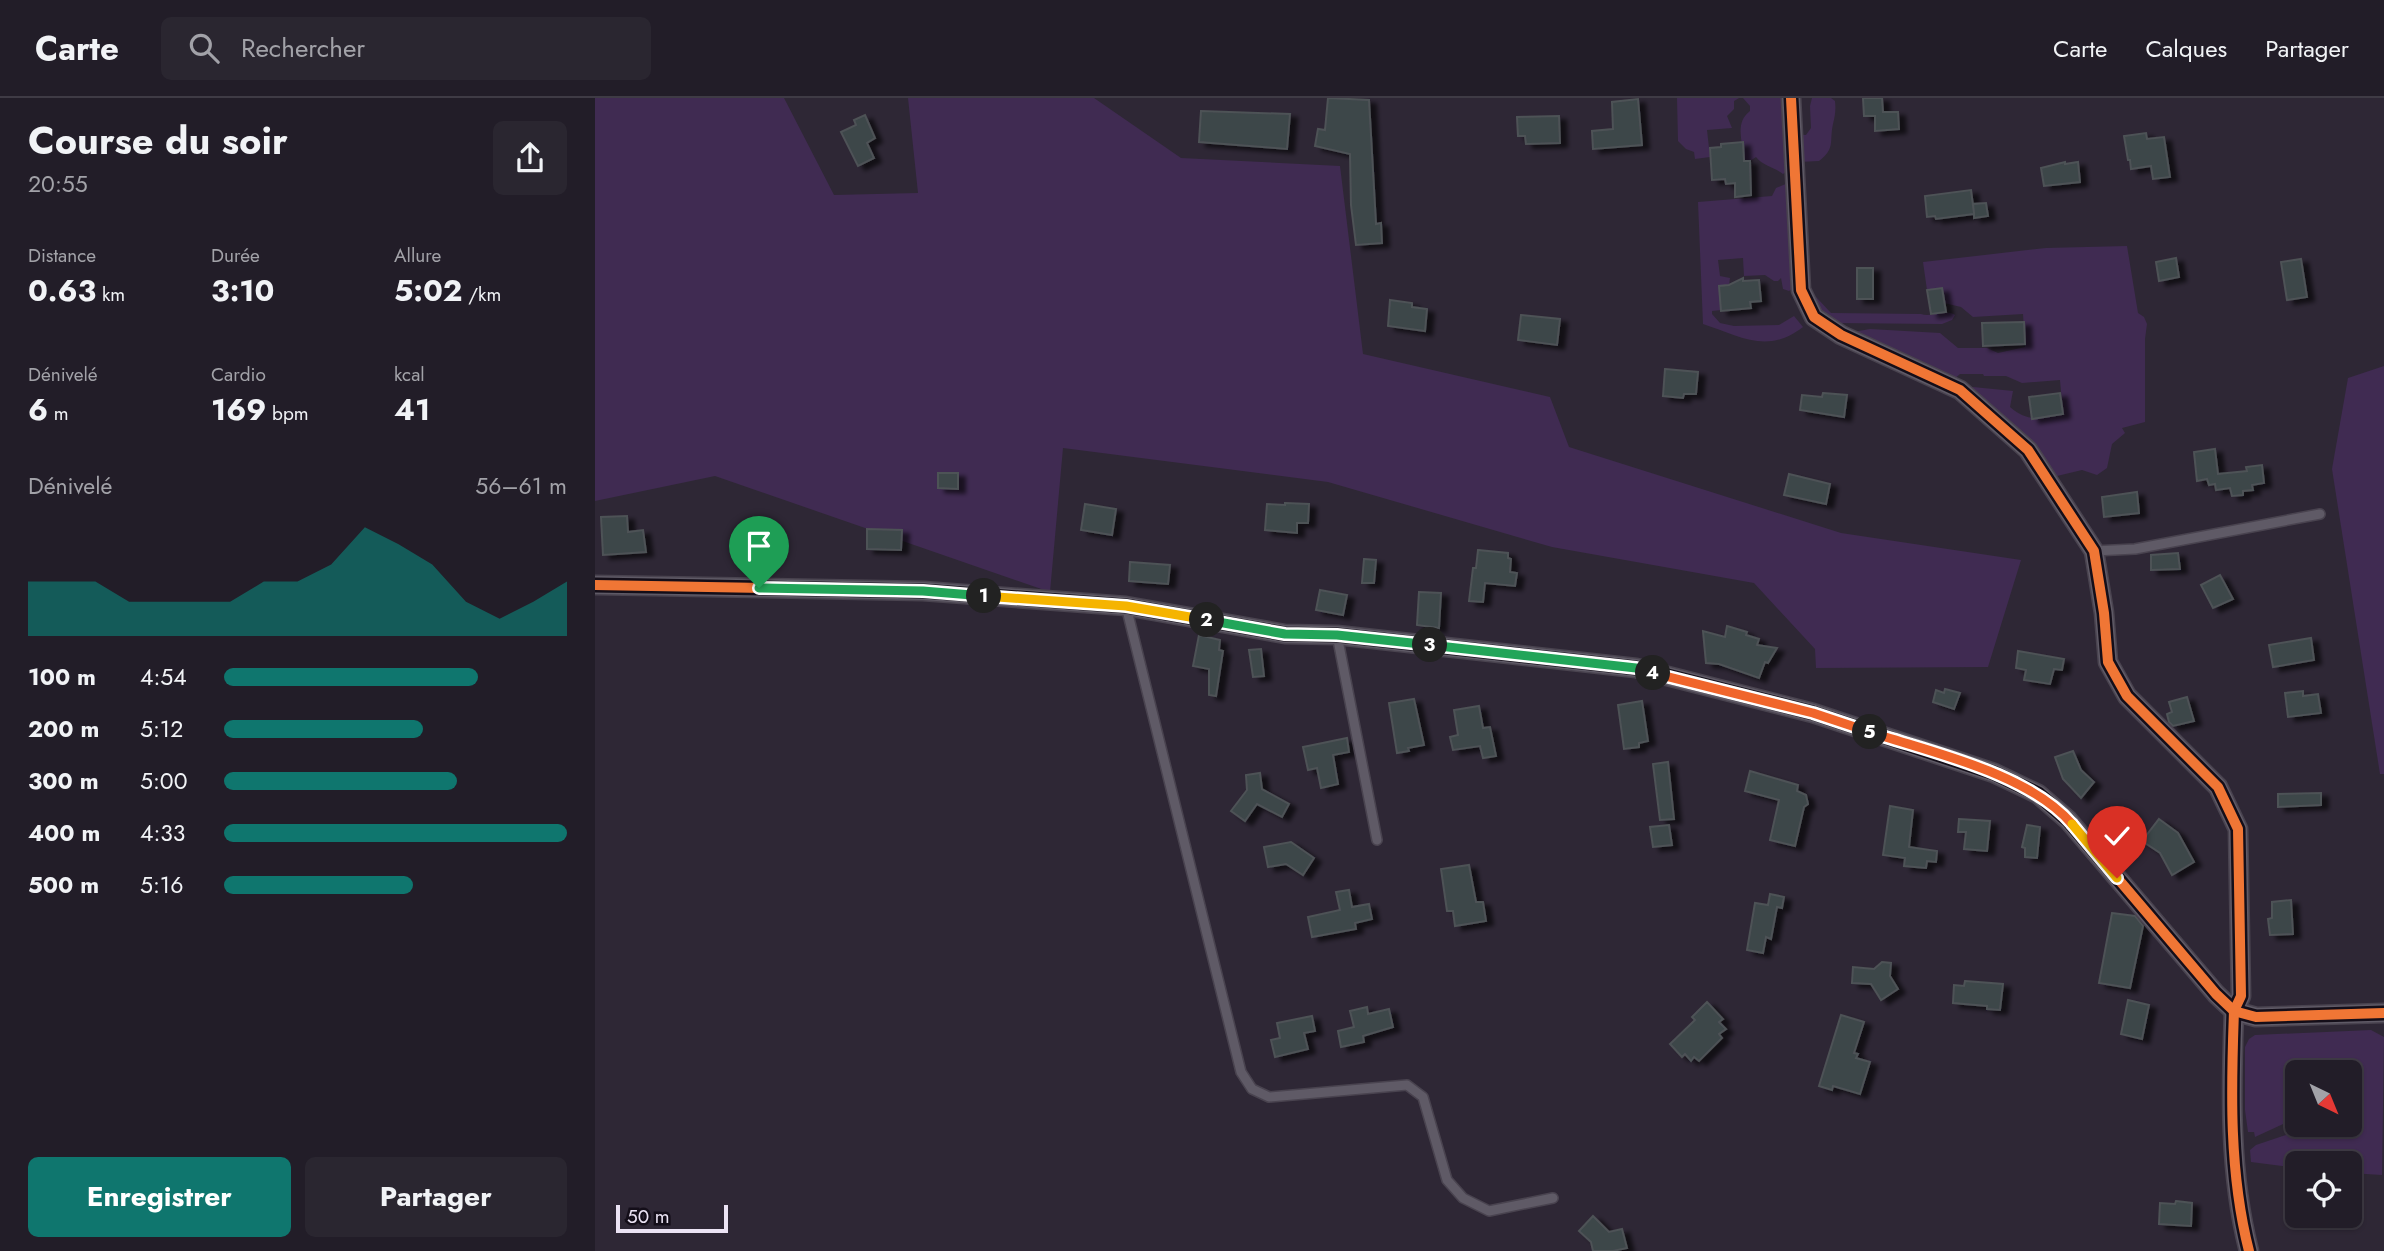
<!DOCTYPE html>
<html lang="fr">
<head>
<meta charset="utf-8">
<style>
  :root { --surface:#221d28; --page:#2a2630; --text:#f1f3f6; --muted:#a2a2a8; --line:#3f3b45; --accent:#0f766e }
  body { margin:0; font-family:Jost,sans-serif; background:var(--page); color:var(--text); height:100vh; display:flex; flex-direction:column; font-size:26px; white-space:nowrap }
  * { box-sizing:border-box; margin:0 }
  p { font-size:23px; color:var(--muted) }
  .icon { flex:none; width:38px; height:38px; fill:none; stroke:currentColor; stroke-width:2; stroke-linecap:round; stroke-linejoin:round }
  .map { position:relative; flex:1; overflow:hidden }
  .side { display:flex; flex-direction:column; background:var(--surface); width:595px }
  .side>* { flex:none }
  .needle { width:46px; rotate:137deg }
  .controls { position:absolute; left:1690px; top:962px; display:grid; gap:14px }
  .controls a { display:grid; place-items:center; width:77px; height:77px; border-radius:10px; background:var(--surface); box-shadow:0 2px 5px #0004,0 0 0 2px var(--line); font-size:35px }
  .scale { position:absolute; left:21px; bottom:18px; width:112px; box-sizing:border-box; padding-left:7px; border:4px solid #ebe3f4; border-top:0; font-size:19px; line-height:24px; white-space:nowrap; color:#ebe3f4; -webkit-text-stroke:5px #140e19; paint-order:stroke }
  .pin { position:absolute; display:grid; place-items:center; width:60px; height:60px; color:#fff; margin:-72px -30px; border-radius:50% 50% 50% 0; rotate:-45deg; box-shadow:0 0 7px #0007 }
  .pin .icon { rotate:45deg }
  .km { position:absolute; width:35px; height:35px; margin:-18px; border-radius:50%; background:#222; color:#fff; font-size:19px; line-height:35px; text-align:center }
  .round { display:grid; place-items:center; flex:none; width:74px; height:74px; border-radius:10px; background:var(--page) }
  .headline { display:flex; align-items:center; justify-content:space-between; height:119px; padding:0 28px }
  h1 { font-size:38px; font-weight:700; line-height:52px }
  .figures { display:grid; grid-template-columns:repeat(3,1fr); gap:10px; height:119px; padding:7px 28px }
  .figures div { display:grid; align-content:center }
  .figures b { font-size:30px; font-weight:700 }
  .figures small { font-size:19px; font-weight:400 }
  .figures p { font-size:19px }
  .chart { height:196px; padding:14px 28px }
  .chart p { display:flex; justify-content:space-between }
  .chart svg { width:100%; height:126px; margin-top:7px; fill:var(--accent); opacity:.7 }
  .cta { display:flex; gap:14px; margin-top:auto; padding:14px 28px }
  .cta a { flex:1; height:80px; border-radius:10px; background:var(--accent); color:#fff; font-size:28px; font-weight:700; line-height:80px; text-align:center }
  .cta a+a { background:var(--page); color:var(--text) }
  ul { padding:0 28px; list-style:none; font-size:23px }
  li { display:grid; grid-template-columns:112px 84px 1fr; align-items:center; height:52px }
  li i { height:18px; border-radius:9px; background:var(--accent) }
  header { display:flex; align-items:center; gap:42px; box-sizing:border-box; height:98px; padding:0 35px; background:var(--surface); border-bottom:2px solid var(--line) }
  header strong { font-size:33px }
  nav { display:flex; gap:38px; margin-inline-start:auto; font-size:24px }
  .search { width:490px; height:63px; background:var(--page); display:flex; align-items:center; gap:18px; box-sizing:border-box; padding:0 24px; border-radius:10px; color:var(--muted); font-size:26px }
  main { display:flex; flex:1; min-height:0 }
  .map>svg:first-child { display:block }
  .green { fill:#402b52 }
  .building { fill:#3d464a; stroke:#4e5256; stroke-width:2; filter:url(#shadow) }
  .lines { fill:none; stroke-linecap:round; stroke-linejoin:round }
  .lane-casing { stroke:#49434f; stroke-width:12 }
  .street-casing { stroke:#49434f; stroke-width:21 }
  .lane { stroke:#5f5a66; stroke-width:9 }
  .street { stroke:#5f5a66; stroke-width:18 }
  .cycleway-casing { stroke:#140e19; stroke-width:15 }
  .cycleway { stroke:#f07635; stroke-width:10 }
  .split-1-casing { stroke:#fff; stroke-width:14 }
  .split-2-casing { stroke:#fff; stroke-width:14 }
  .split-3-casing { stroke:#fff; stroke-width:14 }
  .split-4-casing { stroke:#fff; stroke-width:14 }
  .split-5-casing { stroke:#fff; stroke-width:14 }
  .split-6-casing { stroke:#fff; stroke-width:14 }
  .split-7-casing { stroke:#fff; stroke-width:14 }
  .split-1 { stroke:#22a559; stroke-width:9 }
  .split-2 { stroke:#f5b400; stroke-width:9 }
  .split-3 { stroke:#22a559; stroke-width:9 }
  .split-4 { stroke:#22a559; stroke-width:9 }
  .split-5 { stroke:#f0652b; stroke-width:9 }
  .split-6 { stroke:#f0652b; stroke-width:9 }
  .split-7 { stroke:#f5b400; stroke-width:9 }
</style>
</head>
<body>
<header>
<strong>Carte</strong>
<div class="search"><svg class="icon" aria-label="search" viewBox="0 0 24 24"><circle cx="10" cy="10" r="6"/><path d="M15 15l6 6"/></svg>Rechercher</div>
<nav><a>Carte</a><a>Calques</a><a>Partager</a></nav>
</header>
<main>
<section class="side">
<div class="headline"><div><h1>Course du soir</h1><p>20:55</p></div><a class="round"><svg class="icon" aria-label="share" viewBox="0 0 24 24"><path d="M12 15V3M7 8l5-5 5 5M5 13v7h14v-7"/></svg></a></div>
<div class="figures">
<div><p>Distance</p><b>0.63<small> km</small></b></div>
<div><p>Durée</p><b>3:10</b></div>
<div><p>Allure</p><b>5:02<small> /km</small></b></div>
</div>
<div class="figures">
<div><p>Dénivelé</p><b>6<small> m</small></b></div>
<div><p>Cardio</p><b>169<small> bpm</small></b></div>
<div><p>kcal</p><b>41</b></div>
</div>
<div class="chart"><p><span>Dénivelé</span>56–61 m</p>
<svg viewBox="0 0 160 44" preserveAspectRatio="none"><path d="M0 44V25L10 25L20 25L30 32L40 32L50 32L60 32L70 25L80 25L90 19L100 6L110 12L120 19L130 32L140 38L150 32L160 25V44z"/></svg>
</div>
<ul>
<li><b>100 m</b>4:54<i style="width:74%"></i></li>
<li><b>200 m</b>5:12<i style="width:58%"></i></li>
<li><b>300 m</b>5:00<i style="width:68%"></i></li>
<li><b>400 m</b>4:33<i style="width:100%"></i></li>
<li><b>500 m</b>5:16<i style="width:55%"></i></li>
</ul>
<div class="cta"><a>Enregistrer</a><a>Partager</a></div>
</section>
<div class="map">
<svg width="1789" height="1153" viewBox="0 0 1789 1153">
  <defs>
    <filter id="shadow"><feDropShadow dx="7" dy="4" stdDeviation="2" flood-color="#0009"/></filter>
  </defs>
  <rect width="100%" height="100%" fill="#2e2735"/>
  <g class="green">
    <polygon points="0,0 189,0 239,97 323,95 313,0 499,0 586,60 745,68 768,256 955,299 974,349 1246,435 1426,462 1393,569 1221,570 1220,551 1159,485 957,449 733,384 468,350 455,494 120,378 0,403"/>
    <polygon points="1082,0 1144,0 1139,3 1139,11 1132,18 1137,30 1112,32 1115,59 1100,61 1099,54 1091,51 1083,43"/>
    <path d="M1148,0H1203L1187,30L1191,36L1211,37L1216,30L1215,8L1217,0H1236L1240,3C1241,12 1240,18 1238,26C1234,44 1241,50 1224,63L1203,64L1188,76C1179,69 1168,68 1161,59L1155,63H1149C1148,44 1139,25 1155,13V8Z"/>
    <path d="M1193,85L1200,189L1194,193L1188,191L1186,180L1183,183H1179L1170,177L1149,178L1148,160L1123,162L1125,178L1135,180L1134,187L1124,188L1126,212L1117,213V216L1125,225L1139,228L1184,227L1199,218L1208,229C1172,257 1145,238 1108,226L1103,104L1177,98L1181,90Z"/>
    <path d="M1532,148L1543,215L1549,219L1552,226L1550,241V324L1527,330L1530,335L1517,346L1512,370L1502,377L1487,372L1462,378C1447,367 1439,349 1426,335C1412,318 1392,304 1374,292L1378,289L1418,293L1415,309C1434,325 1445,320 1468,316L1465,282L1427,285L1411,278H1389L1388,276H1365L1358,282L1258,234L1275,231L1345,235L1363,250H1392L1403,255L1430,249L1428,216L1378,219L1366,209L1349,205L1332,192L1328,164L1451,150Z"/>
    <path d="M1221,199L1236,215L1326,216C1337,220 1349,210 1360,217L1357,222L1347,226L1238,225L1231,222L1216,200Z"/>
    <polygon points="1789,268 1789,676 1785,676 1737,371 1753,280"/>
    <polygon points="1776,932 1789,939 1787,1077 1755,1075 1755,1066 1703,1066 1703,1070 1656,1064 1655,1052 1661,1047 1709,1031 1718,1040 1733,1027 1755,1027 1755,975 1703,975 1703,1011 1696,1017 1699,1021 1660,1039 1659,1034 1653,1034 1650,1012 1650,949 1654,941 1660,937"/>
  </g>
  <g class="building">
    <polygon points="733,0 774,2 781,126 786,125 787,145 761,147 756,107 755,56 720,48 723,31 730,32"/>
    <polygon points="1268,0 1287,0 1288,14 1303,14 1304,31 1280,33 1280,18 1269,18"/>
    <polygon points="1043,1 1047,47 998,51 997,33 1018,31 1017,4"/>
    <polygon points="606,13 695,16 692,51 604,44"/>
    <polygon points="270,17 280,40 272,45 279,60 263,68 246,34 261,27 259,22"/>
    <polygon points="964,18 965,45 931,46 930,38 923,38 922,19"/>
    <polygon points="1551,35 1552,41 1569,39 1575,79 1558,81 1556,68 1536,71 1535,62 1533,62 1529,38"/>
    <polygon points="1148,44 1149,63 1155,63 1156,97 1140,99 1140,85 1131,86 1130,81 1117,82 1115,50 1126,49 1126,46"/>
    <polygon points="1470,64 1470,66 1483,64 1485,84 1449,88 1446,70"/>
    <polygon points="1376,92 1379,115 1378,106 1391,105 1393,118 1379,120 1379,116 1341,121 1340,118 1332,119 1330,98"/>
    <polygon points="1581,160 1584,179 1564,183 1561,164"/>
    <polygon points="1706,161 1712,199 1692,202 1686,164"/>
    <rect x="1262" y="170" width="16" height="31"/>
    <polygon points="1148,180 1148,183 1164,182 1166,203 1155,204 1156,210 1126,213 1124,188 1134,187"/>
    <polygon points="1347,190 1351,214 1336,216 1332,192"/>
    <polygon points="795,202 817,205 817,209 832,211 830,233 793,228"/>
    <polygon points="926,217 965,221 962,247 923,242"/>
    <polygon points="1429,224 1430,246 1388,248 1387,225"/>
    <polygon points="1070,271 1103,274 1101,296 1089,296 1088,300 1068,298"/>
    <polygon points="1228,295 1252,297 1249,319 1205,312 1207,297 1227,299"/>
    <polygon points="1465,295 1468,316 1437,321 1434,299"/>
    <polygon points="1620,351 1623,376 1652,373 1651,369 1667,367 1669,385 1657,387 1658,392 1648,393 1648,397 1637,398 1635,390 1621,392 1620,386 1614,387 1612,381 1602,383 1599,354"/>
    <polygon points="343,375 363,375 363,391 343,390"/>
    <polygon points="1194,376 1235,386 1231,406 1189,397"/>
    <polygon points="1542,394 1544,415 1509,419 1507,399"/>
    <polygon points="690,405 714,406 713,425 702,425 702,435 670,432 672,406 690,407"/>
    <polygon points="490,406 521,411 517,437 486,432"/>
    <polygon points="32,418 33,434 48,432 51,454 8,457 6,419"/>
    <polygon points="272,431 307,432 306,452 272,451"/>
    <polygon points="883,452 913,455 913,460 916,461 915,474 922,475 920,488 890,485 888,504 874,503 878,470 881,470"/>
    <polygon points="1583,455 1585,471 1556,472 1556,457"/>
    <polygon points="769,461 781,462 779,485 767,485"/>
    <polygon points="535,464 575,467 573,486 534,483"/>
    <polygon points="1625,477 1638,501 1618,510 1606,487"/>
    <polygon points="725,492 752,497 748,517 721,512"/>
    <polygon points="824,494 846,495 844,530 822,527"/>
    <polygon points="1132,528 1152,534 1151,537 1164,541 1162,547 1182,550 1173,565 1170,564 1164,580 1124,566 1111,565 1108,533 1130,539"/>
    <polygon points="604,537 625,542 624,552 628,553 621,598 614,597 614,571 598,568"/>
    <polygon points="1716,540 1719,562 1678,569 1674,547"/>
    <polygon points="666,551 669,578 658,579 654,552"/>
    <polygon points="1423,553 1469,561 1467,572 1459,571 1455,586 1429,582 1431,572 1421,570"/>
    <polygon points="1350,591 1365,595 1359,611 1338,604 1341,592 1349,595"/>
    <polygon points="1708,593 1708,598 1723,596 1726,615 1693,619 1690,595"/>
    <polygon points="1592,599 1599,623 1578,628 1574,624 1572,616 1577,614 1574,604"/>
    <polygon points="819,601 829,647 813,650 814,653 802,655 794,605"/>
    <polygon points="1047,603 1053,643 1044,645 1044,649 1029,651 1023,607"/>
    <polygon points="884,608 888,630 895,629 901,658 888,660 885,648 858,652 855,639 863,637 859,612"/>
    <polygon points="752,640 754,654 738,657 743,686 726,690 722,670 713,672 708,649"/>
    <polygon points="1478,653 1486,672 1499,684 1486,700 1468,681 1460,659"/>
    <polygon points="1073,664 1079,721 1065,722 1058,666"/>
    <polygon points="1155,673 1203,687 1202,693 1211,697 1213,706 1209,709 1200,748 1175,742 1184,702 1150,693"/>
    <polygon points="665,675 667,691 694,706 687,719 662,706 650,723 636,713 652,692 651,677"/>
    <polygon points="1726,695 1726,707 1683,709 1683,696"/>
    <polygon points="1295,708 1318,712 1314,749 1342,753 1341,764 1332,763 1331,770 1309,768 1310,760 1288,757"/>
    <polygon points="1364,721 1395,723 1392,753 1369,751 1371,734 1363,734"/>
    <polygon points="1564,721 1583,735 1599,764 1577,777 1565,755 1547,743"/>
    <polygon points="1074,727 1077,747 1058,749 1055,729"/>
    <polygon points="1432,727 1445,729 1442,760 1430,759 1430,750 1427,749"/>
    <polygon points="696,744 719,760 708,777 691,766 673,769 669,749"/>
    <polygon points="874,767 881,804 888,804 891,823 860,828 858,813 852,813 846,771"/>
    <polygon points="754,792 757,809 774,806 777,821 760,825 761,831 717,839 713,819 745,812 741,794"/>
    <polygon points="1175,796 1189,799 1187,810 1182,809 1176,841 1171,839 1168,855 1152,852 1160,805 1173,807"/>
    <polygon points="1696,802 1698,836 1675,837 1673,821 1677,820 1677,804"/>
    <polygon points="1517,815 1540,818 1548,828 1535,890 1504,885"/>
    <polygon points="1287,864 1296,865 1295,878 1303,891 1286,902 1276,886 1257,885 1258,869 1279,871"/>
    <polygon points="1370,883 1408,886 1405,912 1392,911 1392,908 1358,905 1359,887 1369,888"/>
    <polygon points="1533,902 1554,907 1547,941 1526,936"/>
    <polygon points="1112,904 1128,921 1124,924 1131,931 1124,936 1127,940 1104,963 1099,959 1096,963 1090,956 1087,959 1075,946 1100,922 1097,919"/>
    <polygon points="772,909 773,916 794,911 798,929 768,938 769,944 746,949 743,933 759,929 755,913"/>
    <polygon points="1246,917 1269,924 1259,955 1263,956 1261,960 1275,964 1265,996 1238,988 1237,992 1224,988"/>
    <polygon points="717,918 720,933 709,935 713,951 680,959 676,942 685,940 682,925"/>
    <polygon points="1581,1103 1597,1105 1596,1128 1564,1126 1565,1105 1580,1106"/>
    <polygon points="998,1118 1014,1134 1027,1131 1032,1150 1018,1153 998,1153 996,1144 984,1133"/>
  </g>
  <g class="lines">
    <g class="lane-casing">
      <g id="lane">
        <polyline points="1499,453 1540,451 1725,416"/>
        <polyline points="531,508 646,974 657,991 674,999 812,987 828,999 852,1082 868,1100 894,1113 958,1100"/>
        <polyline points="742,537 782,742"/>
      </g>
    </g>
    <g class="street-casing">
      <g id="street">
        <path d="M1196,0L1206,192L1219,219L1246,237L1365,292L1433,352L1499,453L1509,515L1513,564L1532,598L1623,689L1643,731L1646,898L1639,913C1636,993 1634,1075 1654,1153"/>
        <polyline points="0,487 328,493 531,508 690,536 742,537 1041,570 1218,615 1399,675 1443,696 1473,722 1621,896 1639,913 1661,919 1789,915"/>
      </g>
    </g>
    <use href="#lane" class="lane"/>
    <use href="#street" class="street"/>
    <g class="cycleway-casing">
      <g id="cycleway">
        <path d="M1196,0L1206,192L1219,219L1246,237L1365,292L1433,352L1499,453L1509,515L1513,564L1532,598L1623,689L1643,731L1646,898L1639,913C1636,993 1634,1075 1654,1153"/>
        <polyline points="0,487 328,493 531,508 690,536 742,537 1041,570 1218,615 1399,675 1443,696 1473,722 1621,896 1639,913 1661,919 1789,915"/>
      </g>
    </g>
    <use href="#cycleway" class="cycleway"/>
  </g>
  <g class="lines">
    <g class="split-1-casing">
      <polyline id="split-1" points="164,490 328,493 389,498"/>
    </g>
    <g class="split-2-casing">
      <polyline id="split-2" points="389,498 531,508 612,522"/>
    </g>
    <g class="split-3-casing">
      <polyline id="split-3" points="612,522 690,536 742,537 835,547"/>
    </g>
    <g class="split-4-casing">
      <polyline id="split-4" points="835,547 1041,570 1058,575"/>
    </g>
    <g class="split-5-casing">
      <polyline id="split-5" points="1058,575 1218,615 1275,634"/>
    </g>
    <g class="split-6-casing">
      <path id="split-6" d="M1275,634C1338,655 1433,675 1477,726"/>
    </g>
    <g class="split-7-casing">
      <polyline id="split-7" points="1477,726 1522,780"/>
    </g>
    <use href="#split-1" class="split-1"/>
    <use href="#split-2" class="split-2"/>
    <use href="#split-3" class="split-3"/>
    <use href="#split-4" class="split-4"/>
    <use href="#split-5" class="split-5"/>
    <use href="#split-6" class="split-6"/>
    <use href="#split-7" class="split-7"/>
  </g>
</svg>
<div class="controls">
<a><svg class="needle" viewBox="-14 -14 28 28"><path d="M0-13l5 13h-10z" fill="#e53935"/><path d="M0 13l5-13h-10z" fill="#a2a2a8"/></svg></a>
<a><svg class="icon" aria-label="locate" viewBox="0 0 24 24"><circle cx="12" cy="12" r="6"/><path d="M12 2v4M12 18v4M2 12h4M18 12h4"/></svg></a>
</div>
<div class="scale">50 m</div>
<div class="pin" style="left:164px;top:490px;background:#1e9e55"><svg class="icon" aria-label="arrive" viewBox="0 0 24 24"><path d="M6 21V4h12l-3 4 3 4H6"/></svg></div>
<div class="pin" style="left:1522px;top:780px;background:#d93025"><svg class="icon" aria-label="check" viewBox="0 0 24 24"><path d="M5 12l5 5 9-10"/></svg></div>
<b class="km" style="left:389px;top:498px">1</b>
<b class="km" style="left:612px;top:522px">2</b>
<b class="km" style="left:835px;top:547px">3</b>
<b class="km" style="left:1058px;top:575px">4</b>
<b class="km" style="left:1275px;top:634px">5</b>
</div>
</main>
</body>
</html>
